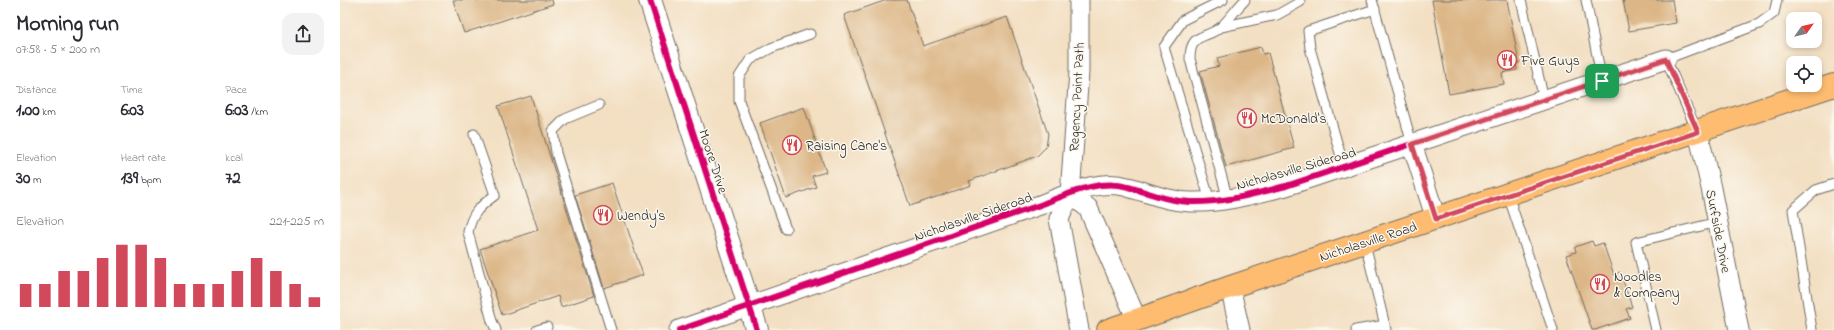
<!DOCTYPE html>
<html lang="en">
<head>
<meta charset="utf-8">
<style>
  :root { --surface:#fff; --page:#f2f2f3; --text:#2b2b33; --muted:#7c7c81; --accent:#d1495b }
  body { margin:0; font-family:"Indie Flower",sans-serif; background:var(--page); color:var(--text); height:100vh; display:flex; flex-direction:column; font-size:15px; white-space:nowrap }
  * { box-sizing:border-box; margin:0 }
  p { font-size:13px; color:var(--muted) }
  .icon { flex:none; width:22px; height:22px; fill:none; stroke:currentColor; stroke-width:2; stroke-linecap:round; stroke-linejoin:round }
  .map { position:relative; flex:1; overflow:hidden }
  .drawer { display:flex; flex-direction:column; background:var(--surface); width:340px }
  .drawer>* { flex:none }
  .needle { width:26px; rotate:56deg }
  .buttons { position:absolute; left:1446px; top:12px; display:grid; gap:8px }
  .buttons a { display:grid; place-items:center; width:36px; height:36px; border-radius:8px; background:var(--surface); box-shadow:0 2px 6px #0003; font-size:20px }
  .pin { position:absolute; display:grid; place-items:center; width:34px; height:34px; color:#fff; margin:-17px; border-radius:8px; box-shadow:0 2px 6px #0006 }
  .round { display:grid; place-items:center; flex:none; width:42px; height:42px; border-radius:12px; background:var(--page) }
  .headline { display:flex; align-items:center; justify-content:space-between; height:68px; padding:0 16px }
  h1 { font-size:22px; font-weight:800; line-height:30px }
  .metrics { display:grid; grid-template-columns:repeat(3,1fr); gap:6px; height:68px; padding:4px 16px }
  .metrics div { display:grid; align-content:center }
  .metrics b { font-size:17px; font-weight:800 }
  .metrics small { font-size:11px; font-weight:400 }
  .metrics p { font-size:11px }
  .chart { height:112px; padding:8px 16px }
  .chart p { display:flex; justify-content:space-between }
  .chart svg { width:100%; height:72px; margin-top:4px; stroke:var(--accent); stroke-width:6 }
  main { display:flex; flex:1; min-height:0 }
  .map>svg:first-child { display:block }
  .building { fill:#dcb686 }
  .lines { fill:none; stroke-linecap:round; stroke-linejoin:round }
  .service-casing { stroke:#716a60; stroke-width:11 }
  .minor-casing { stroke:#716a60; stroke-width:21 }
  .tertiary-casing { stroke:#716a60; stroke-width:24 }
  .primary-casing { stroke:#716a60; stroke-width:24 }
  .service { stroke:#fff; stroke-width:9 }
  .minor { stroke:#fff; stroke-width:19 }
  .tertiary { stroke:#fff; stroke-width:22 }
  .primary { stroke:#fdbc70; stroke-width:22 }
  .cycleway-casing { stroke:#fbf7ec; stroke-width:8 }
  .cycleway { stroke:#d6006c; stroke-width:6 }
  .route-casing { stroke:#fff; stroke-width:8 }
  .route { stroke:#d1495b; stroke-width:5 }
  .labels { text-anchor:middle; stroke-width:3; stroke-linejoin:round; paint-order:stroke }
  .poi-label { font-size:14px; fill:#2b2b2b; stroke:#fbf7ec; text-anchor:start }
  .street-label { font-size:14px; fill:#2b2b2b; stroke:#fbf7ec }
</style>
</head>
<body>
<main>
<section class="drawer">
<div class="headline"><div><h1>Morning run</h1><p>07:58 · 5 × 200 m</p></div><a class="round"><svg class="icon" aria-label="share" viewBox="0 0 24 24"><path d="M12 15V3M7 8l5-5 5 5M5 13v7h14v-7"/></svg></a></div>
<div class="metrics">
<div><p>Distance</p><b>1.00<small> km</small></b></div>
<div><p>Time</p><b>6:03</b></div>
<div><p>Pace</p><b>6:03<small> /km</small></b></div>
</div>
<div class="metrics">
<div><p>Elevation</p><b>30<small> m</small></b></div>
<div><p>Heart rate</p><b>139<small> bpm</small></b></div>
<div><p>kcal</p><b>72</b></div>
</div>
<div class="chart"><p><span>Elevation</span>221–225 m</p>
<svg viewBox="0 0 160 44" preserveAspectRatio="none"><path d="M5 44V30M15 44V30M25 44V22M35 44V22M45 44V14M55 44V6M65 44V6M75 44V14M85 44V30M95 44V30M105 44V30M115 44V22M125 44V14M135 44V22M145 44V30M155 44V38"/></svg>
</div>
</section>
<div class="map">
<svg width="1494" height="330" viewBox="0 0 1494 330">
  <rect width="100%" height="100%" fill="#fbf7ec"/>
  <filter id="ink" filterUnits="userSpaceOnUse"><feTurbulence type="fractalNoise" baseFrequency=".025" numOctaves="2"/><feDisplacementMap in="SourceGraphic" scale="8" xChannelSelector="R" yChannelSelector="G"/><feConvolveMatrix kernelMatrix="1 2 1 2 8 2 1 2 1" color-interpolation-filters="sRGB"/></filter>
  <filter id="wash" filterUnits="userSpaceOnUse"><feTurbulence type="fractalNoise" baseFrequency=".012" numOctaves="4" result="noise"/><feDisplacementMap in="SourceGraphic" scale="16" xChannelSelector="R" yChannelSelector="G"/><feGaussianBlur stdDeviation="0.9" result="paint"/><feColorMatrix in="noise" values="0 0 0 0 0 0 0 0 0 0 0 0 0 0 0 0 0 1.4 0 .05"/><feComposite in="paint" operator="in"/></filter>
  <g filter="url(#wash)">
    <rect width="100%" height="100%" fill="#f3dfc2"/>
    <g id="blocks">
      <g class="building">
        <polygon points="113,0 212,0 213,4 124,33"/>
        <polygon points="547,0 567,0 583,46 667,17 708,134 706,147 697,156 629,181 631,185 570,206 504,15"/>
        <polygon points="1092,0 1167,0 1179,63 1176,64 1177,70 1162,73 1164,84 1109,94"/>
        <polygon points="1283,0 1332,0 1336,23 1289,31"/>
        <polygon points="921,47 923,54 928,53 954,148 886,167 860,71 879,66 877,58"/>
        <polygon points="191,96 254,296 221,307 218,296 162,315 140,249 198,230 158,106"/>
        <polygon points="464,107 486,172 472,176 476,187 446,198 420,123"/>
        <polygon points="272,183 303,275 264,288 235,195"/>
        <polygon points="1252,241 1254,246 1263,243 1274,275 1280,272 1292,307 1286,309 1290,318 1255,330 1252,330 1226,255 1236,252 1235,247"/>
      </g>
    </g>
  </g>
  <g filter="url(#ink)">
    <use href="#blocks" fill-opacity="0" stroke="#716a60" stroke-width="1"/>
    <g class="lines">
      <g class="service-casing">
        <g id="service">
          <polyline points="1032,0 1072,144"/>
          <polyline points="1181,0 1204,100"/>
          <polyline points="1246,0 1262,81"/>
          <polyline points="881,27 937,15 960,2"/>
          <polyline points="259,105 225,119 213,131 216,153 271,330"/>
          <polyline points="1357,131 1326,59 1419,24 1434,13 1437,0"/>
          <path d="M134,134L155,195C139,207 132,213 128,232L152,321L156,330"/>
          <polyline points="1004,167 970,48 968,31 1035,9"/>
          <polyline points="1168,195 1213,330"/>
          <path d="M888,200L850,59C850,31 867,40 882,26C890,18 897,8 905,0"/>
          <polyline points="870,201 824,47 843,20 883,0"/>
          <polyline points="446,229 399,101 399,77 410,60 431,48 470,34"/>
          <polyline points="1025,243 1046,330"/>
          <polyline points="197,330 207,327"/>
          <polyline points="1016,330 1045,325"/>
          <polyline points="1316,330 1296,242 1378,222"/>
          <polyline points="1472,330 1453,210 1476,190 1494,184"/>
        </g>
      </g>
      <g class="minor-casing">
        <g id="minor">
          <polyline points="1358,132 1371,188 1399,330"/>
          <polyline points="1072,144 1096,219"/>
          <polyline points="730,194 739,72 739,0"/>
          <polyline points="890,287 900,330"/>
          <path d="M339,330L700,205C727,195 758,178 788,187C810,193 827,201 850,202C883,203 914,194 946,186L1326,59"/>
          <polyline points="739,330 719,219 730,194 748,208 797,320"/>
        </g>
      </g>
      <g class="tertiary-casing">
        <polyline id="tertiary" points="310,0 417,330"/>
      </g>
      <g class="primary-casing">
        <polyline id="primary" points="768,330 890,287 1494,85"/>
      </g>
      <use href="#service" class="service"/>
      <use href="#minor" class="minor"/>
      <use href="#tertiary" class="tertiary"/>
      <use href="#primary" class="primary"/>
      <g class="cycleway-casing">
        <g id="cycleway">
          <polyline points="310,0 417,330"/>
          <path d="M339,330L700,205C727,195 758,178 788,187C810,193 827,201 850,202C883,203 914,194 946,186L1326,59"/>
        </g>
      </g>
      <use href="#cycleway" class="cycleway"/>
    </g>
  </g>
  <g class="lines" filter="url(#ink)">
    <g class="route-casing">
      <polygon id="route" points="1326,59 1358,132 1096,219 1072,144"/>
    </g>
    <use href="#route" class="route"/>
  </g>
  <defs>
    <g id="restaurant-ring" transform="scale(1)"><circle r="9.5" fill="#fbf7ec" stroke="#d1495b" stroke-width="1.5"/><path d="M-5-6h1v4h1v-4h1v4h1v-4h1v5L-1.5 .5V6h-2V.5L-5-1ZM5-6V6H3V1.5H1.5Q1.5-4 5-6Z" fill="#d1495b"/></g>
  </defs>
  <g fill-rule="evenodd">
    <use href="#restaurant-ring" x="1167" y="60"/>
    <use href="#restaurant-ring" x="907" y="118"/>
    <use href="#restaurant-ring" x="452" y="145"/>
    <use href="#restaurant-ring" x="263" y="215"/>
    <use href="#restaurant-ring" x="1260" y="284"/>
  </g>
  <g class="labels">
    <g class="poi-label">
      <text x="1181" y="65">Five Guys</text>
      <text x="921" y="123">McDonald's</text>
      <text x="466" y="150">Raising Cane's</text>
      <text x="277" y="220">Wendy's</text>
      <text x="1274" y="281">Noodles<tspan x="1274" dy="16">&amp; Company</tspan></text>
    </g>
    <g class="street-label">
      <text transform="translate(736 97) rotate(-87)" y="5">Regency Point Path</text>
      <text transform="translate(374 161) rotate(72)" y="5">Moore Drive</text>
      <text transform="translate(956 168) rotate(-16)" y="5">Nicholasville Sideroad</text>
      <text transform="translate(633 216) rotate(-19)" y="5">Nicholasville Sideroad</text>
      <text transform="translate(1379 231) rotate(79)" y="5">Surfside Drive</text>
      <text transform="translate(1028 241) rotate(-18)" y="5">Nicholasville Road</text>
    </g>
  </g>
</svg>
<div class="buttons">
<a><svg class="needle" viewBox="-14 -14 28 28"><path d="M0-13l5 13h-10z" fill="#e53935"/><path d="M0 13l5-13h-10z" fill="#7c7c81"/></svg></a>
<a><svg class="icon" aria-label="locate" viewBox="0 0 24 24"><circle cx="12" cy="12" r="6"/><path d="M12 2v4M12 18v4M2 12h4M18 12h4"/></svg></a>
</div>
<div class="pin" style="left:1262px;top:81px;background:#1e9e55"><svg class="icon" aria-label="arrive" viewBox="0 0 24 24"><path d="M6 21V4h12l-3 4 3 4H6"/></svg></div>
</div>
</main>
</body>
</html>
